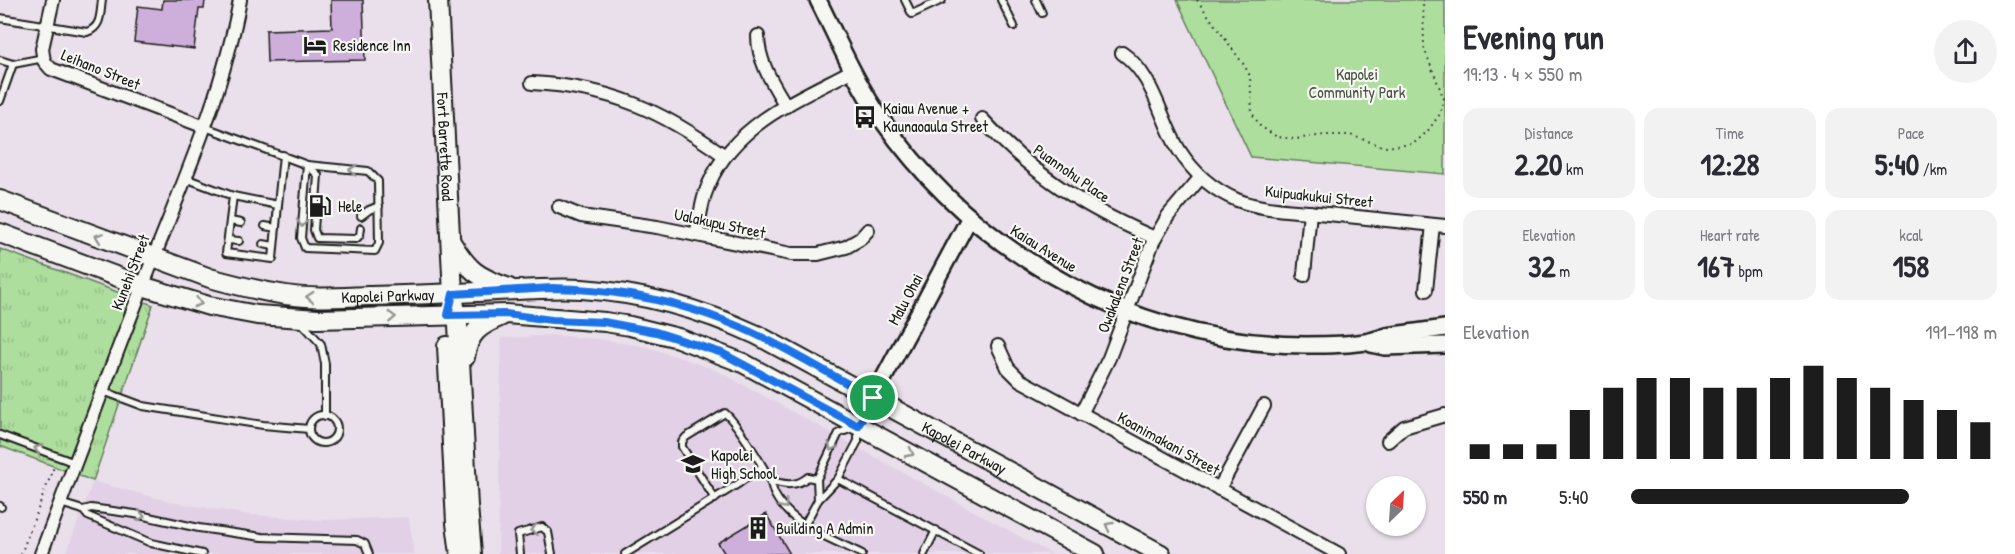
<!DOCTYPE html>
<html lang="en">
<head>
<meta charset="utf-8">
<style>
  :root { --surface:#fff; --page:#f2f2f3; --text:#2b2b33; --muted:#7c7c81; --accent:#1c1c1c }
  body { margin:0; font-family:"Patrick Hand",sans-serif; background:var(--page); color:var(--text); height:100vh; display:flex; flex-direction:column; font-size:22px; white-space:nowrap }
  * { box-sizing:border-box; margin:0 }
  p { font-size:20px; color:var(--muted) }
  .icon { flex:none; width:33px; height:33px; fill:none; stroke:currentColor; stroke-width:2; stroke-linecap:round; stroke-linejoin:round }
  .map { position:relative; flex:1; overflow:hidden }
  .details { display:flex; flex-direction:column; background:var(--surface); width:570px }
  .details>* { flex:none }
  .needle { width:39px; rotate:25deg }
  .tools { position:absolute; left:1366px; top:476px; display:grid; gap:12px }
  .tools a { display:grid; place-items:center; width:60px; height:60px; border-radius:50%; background:var(--surface); box-shadow:0 2px 4px #0004; font-size:30px }
  .pin { position:absolute; display:grid; place-items:center; width:51px; height:51px; color:#fff; margin:-26px; border:3px solid #fff; border-radius:50%; box-shadow:0 2px 6px #0007 }
  .round { display:grid; place-items:center; flex:none; width:63px; height:63px; border-radius:32px; background:var(--page) }
  .headline { display:flex; align-items:center; justify-content:space-between; height:102px; padding:0 18px }
  h1 { font-size:33px; font-weight:700; line-height:45px }
  .stats { display:grid; grid-template-columns:repeat(3,1fr); gap:9px; height:102px; padding:6px 18px }
  .stats div { display:grid; align-content:center; border-radius:15px; background:var(--page); text-align:center }
  .stats b { font-size:30px; font-weight:700 }
  .stats small { font-size:16px; font-weight:400 }
  .stats p { font-size:16px }
  .chart { height:168px; padding:12px 18px }
  .chart p { display:flex; justify-content:space-between }
  .chart svg { width:100%; height:108px; margin-top:6px; stroke:var(--accent); stroke-width:6 }
  ul { padding:0 18px; list-style:none; font-size:20px }
  li { display:grid; grid-template-columns:96px 72px 1fr; align-items:center; height:45px }
  li i { height:15px; border-radius:8px; background:var(--accent) }
  main { display:flex; flex:1; min-height:0 }
  .map>svg:first-child { display:block }
  .built { fill:#e2d1e6 }
  .grass { fill:url(#grass-tufts); stroke:#657d5d; stroke-width:1.5 }
  .park { fill:#aede9e; stroke:#657d5d; stroke-width:1.5 }
  .building { fill:#ceaeda; stroke:#1c1c1c; stroke-width:1.5 }
  .lines { fill:none; stroke-linecap:round; stroke-linejoin:round }
  .service-casing { stroke:#1c1c1c; stroke-width:10 }
  .minor-casing { stroke:#1c1c1c; stroke-width:16 }
  .tertiary-casing { stroke:#1c1c1c; stroke-width:20 }
  .secondary-casing { stroke:#1c1c1c; stroke-width:22 }
  .path { stroke:#1c1c1c; stroke-width:2; stroke-dasharray:1.5 4.5; stroke-linecap:butt }
  .service { stroke:#f6f6f2; stroke-width:6 }
  .minor { stroke:#f6f6f2; stroke-width:12 }
  .tertiary { stroke:#f6f6f2; stroke-width:15 }
  .secondary { stroke:#f6f6f2; stroke-width:18 }
  .oneway { stroke:#949492 }
  .route-casing { stroke:#fff; stroke-width:12 }
  .route { stroke:#1a73e8; stroke-width:8 }
  .labels { text-anchor:middle; stroke-width:4.5; stroke-linejoin:round; paint-order:stroke }
  .poi-label { font-size:16px; fill:#1c1c1c; stroke:#f6f6f2; text-anchor:start }
  .street-label { font-size:16px; fill:#1c1c1c; stroke:#f6f6f2 }
  .park-label { font-size:16px; fill:#485643; stroke:#f6f6f2 }
</style>
</head>
<body>
<main>
<div class="map">
<svg width="1445" height="554" viewBox="0 0 1445 554">
  <defs>
    <pattern id="grass-tufts" width="24" height="20" patternUnits="userSpaceOnUse" patternTransform="scale(1.5)"><rect width="24" height="20" fill="#aede9e"/><path d="M3 7l-1-3M5 7V3M7 7l1-3M15 17l-1-3M17 17v-4M19 17l1-3" fill="none" stroke="#95be88"/></pattern>
  </defs>
  <rect width="100%" height="100%" fill="#eae0eb"/>
  <filter id="ink" filterUnits="userSpaceOnUse"><feTurbulence type="fractalNoise" baseFrequency=".0167" numOctaves="2"/><feDisplacementMap in="SourceGraphic" scale="12" xChannelSelector="R" yChannelSelector="G"/><feConvolveMatrix kernelMatrix="1 2 1 2 8 2 1 2 1" color-interpolation-filters="sRGB"/></filter>
  <g filter="url(#ink)">
    <g class="built">
      <polygon points="552,335 599,339 647,347 697,363 722,373 1052,554 498,554 501,338"/>
      <polygon points="93,481 172,502 245,514 319,520 409,517 414,554 66,554"/>
    </g>
    <polygon class="grass" points="0,249 153,305 93,481 0,446"/>
    <polygon class="park" points="1177,0 1445,0 1445,174 1251,157"/>
    <g class="building">
      <polygon points="163,0 205,0 204,9 199,9 194,49 134,42 138,6 162,9"/>
      <polygon points="331,0 363,0 365,60 267,62 266,30 332,28"/>
      <polygon points="766,514 790,554 725,554 718,543"/>
    </g>
    <g class="lines">
      <g class="service-casing">
        <g id="service">
          <polyline points="905,0 912,14 942,0"/>
          <polyline points="1001,0 1014,26"/>
          <polyline points="1036,0 1042,13"/>
          <path d="M0,18L87,32C102,27 100,13 102,0"/>
          <polyline points="0,60 13,64 0,101"/>
          <polyline points="13,64 44,58"/>
          <polyline points="205,127 307,165 368,171 378,181 379,243 375,251 305,248 301,238 307,165"/>
          <polyline points="307,165 318,175 314,230 317,238 356,239 360,235 361,228"/>
          <polyline points="185,178 233,196 278,205 283,155"/>
          <polyline points="233,196 226,253 273,259 278,205"/>
          <polyline points="361,216 369,210 379,206"/>
          <polyline points="230,221 241,223"/>
          <polyline points="265,226 276,228"/>
          <polyline points="228,240 239,241"/>
          <polyline points="263,244 274,246"/>
          <polyline points="300,321 321,344 325,364 325,416"/>
          <polyline points="103,391 143,406 263,425 309,429"/>
          <circle cx="323" cy="429" r="14"/>
          <polyline points="0,435 75,463"/>
          <polyline points="838,479 979,554"/>
          <path d="M770,480C784,485 796,487 808,477L817,479"/>
          <path d="M715,499L682,447V442L686,437L725,413C736,422 762,464 769,478C772,483 772,490 775,495C791,526 833,539 862,554"/>
          <polyline points="818,500 817,479 839,433 853,428"/>
          <polyline points="60,503 83,510 88,516 151,543 202,554"/>
          <polyline points="0,506 1,507"/>
          <polyline points="83,510 91,508 135,514 199,528 262,537 357,540 365,544 369,554"/>
          <polyline points="805,524 818,500 838,479 858,441 858,430"/>
          <polyline points="520,554 518,534 542,527 548,532 552,554"/>
          <polyline points="625,554 738,484 762,467"/>
          <polyline points="924,554 936,530"/>
        </g>
      </g>
      <g class="minor-casing">
        <g id="minor">
          <polyline points="53,0 42,49 44,61 51,69 205,127"/>
          <path d="M758,36C758,62 773,84 786,106"/>
          <path d="M1122,53C1154,75 1160,119 1179,150C1193,172 1213,190 1237,200C1263,210 1291,210 1318,213C1360,217 1403,222 1445,226"/>
          <path d="M532,83C611,87 662,111 725,156"/>
          <path d="M982,119C1034,176 1085,208 1155,238"/>
          <polyline points="559,207 581,216 657,227 791,254 818,254 846,247 860,239 868,230"/>
          <path d="M696,235C699,222 701,207 705,194C728,126 795,101 853,70"/>
          <polyline points="1304,275 1310,212"/>
          <polyline points="1426,290 1433,225"/>
          <polyline points="998,346 1008,368 1020,380 1339,554"/>
          <polyline points="1081,414 1109,358 1153,242 1168,216 1201,177"/>
          <polyline points="1388,441 1404,427 1445,415"/>
          <polyline points="1219,489 1264,406"/>
          <path d="M41,554C75,464 108,374 143,285C179,191 222,99 240,0"/>
        </g>
      </g>
      <g class="tertiary-casing">
        <g id="tertiary">
          <path d="M818,0C838,40 856,83 882,120C978,257 1138,344 1306,345C1325,345 1346,345 1365,342C1372,341 1379,338 1387,336C1406,333 1426,331 1445,328"/>
          <polyline points="1371,344 1385,347 1445,345"/>
          <polyline points="873,398 970,217"/>
        </g>
      </g>
      <g class="secondary-casing">
        <g id="secondary">
          <path id="s1" d="M438,0L453,294L458,325L468,506L472,554"/>
          <path id="s2" d="M0,200L210,278C235,285 260,291 286,295C313,299 340,297 368,296C404,295 441,294 477,292C512,291 547,287 582,289C643,293 701,309 757,335L1161,554"/>
          <polyline points="0,233 142,286 209,306 257,315 318,319 506,314 605,322 630,326 678,338 743,363 1095,554"/>
          <path d="M451,242C469,271 477,277 509,288"/>
          <polyline points="447,346 456,523 460,554"/>
          <path d="M465,357C469,332 479,326 502,316"/>
        </g>
      </g>
      <g class="path">
        <polyline points="1197,0 1244,65 1250,76 1252,113 1260,126 1277,137 1295,139 1324,135 1350,135 1385,147 1413,144 1427,132 1440,114 1444,99 1424,48 1423,0"/>
        <polyline points="21,554 55,464"/>
      </g>
      <use href="#service" class="service"/>
      <use href="#minor" class="minor"/>
      <use href="#tertiary" class="tertiary"/>
      <use href="#secondary" class="secondary"/>
    </g>
    <defs><path id="oneway-chevron" d="M-2-3.5L2.5 0L-2 3.5" fill="none" stroke-width="1.6" stroke-linecap="round" stroke-linejoin="round" transform="scale(1.5)"/></defs>
    <g class="oneway">
      <use href="#oneway-chevron" transform="translate(353 170) rotate(-174)"/>
      <use href="#oneway-chevron" transform="translate(302 223) rotate(95)"/>
      <use href="#oneway-chevron" transform="translate(99 237) rotate(-159)"/>
      <use href="#oneway-chevron" transform="translate(310 297) rotate(-177)"/>
      <use href="#oneway-chevron" transform="translate(198 303) rotate(16)"/>
      <use href="#oneway-chevron" transform="translate(392 317) rotate(-2)"/>
      <use href="#oneway-chevron" transform="translate(832 447) rotate(115)"/>
      <use href="#oneway-chevron" transform="translate(38 449) rotate(-159)"/>
      <use href="#oneway-chevron" transform="translate(910 453) rotate(28)"/>
      <use href="#oneway-chevron" transform="translate(784 505) rotate(49)"/>
      <use href="#oneway-chevron" transform="translate(141 516) rotate(12)"/>
      <use href="#oneway-chevron" transform="translate(1109 526) rotate(-152)"/>
      <use href="#oneway-chevron" transform="translate(534 530) rotate(172)"/>
    </g>
  </g>
  <g class="lines" filter="url(#ink)">
    <g class="route-casing">
      <path id="route" d="M552,288C606,289 658,297 709,315C767,335 820,369 873,398L858,426L722,353L656,332L604,322L552,320L506,314L448,315L453,294Z"/>
    </g>
    <use href="#route" class="route"/>
  </g>
  <defs>
    <g id="hotel-bare" transform="scale(1.8)"><path d="M-6-4.5h1.5V1H6V5H4.5V3h-9V5H-6ZM-4 0a1.8 1.8 0 1 1 3.6 0ZM.5 0V-2.5h3Q6-2.5 6 0Z" fill="#1c1c1c" stroke="#f6f6f2" stroke-width="2.5" paint-order="stroke"/></g>
    <g id="bus-bare" transform="scale(1.8)"><path d="M-5-6H5V4H4V6H2V4H-2V6H-4V4H-5ZM-3.5-4V0h7V-4ZM-3.5 1.2v1.5H-2V1.2ZM2 1.2v1.5H3.5V1.2Z" fill="#1c1c1c" stroke="#f6f6f2" stroke-width="2.5" paint-order="stroke"/></g>
    <g id="fuel-bare" transform="scale(1.8)"><path d="M-5.5-6h7V0h2V4h1.3V-2.5L3-4.5l.8-.8L6-3V5H2.5V1h-1V6h-7ZM-4.2-4.7v3.2H.2V-4.7Z" fill="#1c1c1c" stroke="#f6f6f2" stroke-width="2.5" paint-order="stroke"/></g>
    <g id="school-bare" transform="scale(1.8)"><path d="M0-5L7-2L0 1L-7-2ZM-4 1L0 2.5L4 1V4Q0 6-4 4Z" fill="#1c1c1c" stroke="#f6f6f2" stroke-width="2.5" paint-order="stroke"/></g>
    <g id="building-bare" transform="scale(1.8)"><path d="M-4-6H4V6H1V3H-1V6H-4ZM-2.5-4.3h1.7v1.8h-1.7ZM.8-4.3h1.7v1.8H.8ZM-2.5-1h1.7V.8h-1.7ZM.8-1h1.7V.8H.8Z" fill="#1c1c1c" stroke="#f6f6f2" stroke-width="2.5" paint-order="stroke"/></g>
  </defs>
  <g fill-rule="evenodd">
    <use href="#hotel-bare" x="315" y="45"/>
    <use href="#bus-bare" x="865" y="117"/>
    <use href="#fuel-bare" x="320" y="206"/>
    <use href="#school-bare" x="693" y="464"/>
    <use href="#building-bare" x="758" y="528"/>
  </g>
  <g class="labels">
    <g class="poi-label">
      <text x="333" y="51">Residence Inn</text>
      <text x="883" y="114">Kaiau Avenue +<tspan x="883" dy="18">Kaunaoaula Street</tspan></text>
      <text x="338" y="212">Hele</text>
      <text x="711" y="461">Kapolei<tspan x="711" dy="18">High School</tspan></text>
      <text x="776" y="534">Building A Admin</text>
    </g>
    <g class="street-label">
      <text transform="translate(101 69) rotate(22)" y="6">Leihano Street</text>
      <text dy="6" stroke="none"><textPath href="#s1" startOffset="147">Fort Barrette Road</textPath></text>
      <text transform="translate(1072 173) rotate(35)" y="6">Puannohu Place</text>
      <text transform="translate(1319 196) rotate(6)" y="6">Kuipuakukui Street</text>
      <text transform="translate(720 223) rotate(12)" y="6">Ualakupu Street</text>
      <text transform="translate(1044 248) rotate(32)" y="6">Kaiau Avenue</text>
      <text transform="translate(130 272) rotate(-69)" y="6">Kunehi Street</text>
      <text transform="translate(1120 285) rotate(-69)" y="6">Owakalena Street</text>
      <text dy="6" stroke="none"><textPath href="#s2" startOffset="404">Kapolei Parkway</textPath></text>
      <text transform="translate(905 299) rotate(-62)" y="6">Malu Ohai</text>
      <text transform="translate(1169 443) rotate(29)" y="6">Koanimakani Street</text>
      <text dy="6" stroke="none"><textPath href="#s2" startOffset="1016">Kapolei Parkway</textPath></text>
    </g>
    <g class="park-label">
      <text x="1357" y="80">Kapolei<tspan x="1357" dy="18">Community Park</tspan></text>
    </g>
  </g>
</svg>
<div class="tools">
<a><svg class="needle" viewBox="-14 -14 28 28"><path d="M0-13l5 13h-10z" fill="#e53935"/><path d="M0 13l5-13h-10z" fill="#7c7c81"/></svg></a>
</div>
<div class="pin" style="left:873px;top:398px;background:#1e9e55"><svg class="icon" aria-label="arrive" viewBox="0 0 24 24"><path d="M6 21V4h12l-3 4 3 4H6"/></svg></div>
</div>
<section class="details">
<div class="headline"><div><h1>Evening run</h1><p>19:13 · 4 × 550 m</p></div><a class="round"><svg class="icon" aria-label="share" viewBox="0 0 24 24"><path d="M12 15V3M7 8l5-5 5 5M5 13v7h14v-7"/></svg></a></div>
<div class="stats">
<div><p>Distance</p><b>2.20<small> km</small></b></div>
<div><p>Time</p><b>12:28</b></div>
<div><p>Pace</p><b>5:40<small> /km</small></b></div>
</div>
<div class="stats">
<div><p>Elevation</p><b>32<small> m</small></b></div>
<div><p>Heart rate</p><b>167<small> bpm</small></b></div>
<div><p>kcal</p><b>158</b></div>
</div>
<div class="chart"><p><span>Elevation</span>191–198 m</p>
<svg viewBox="0 0 160 44" preserveAspectRatio="none"><path d="M5 44V38M15 44V38M25 44V38M35 44V24M45 44V15M55 44V11M65 44V11M75 44V15M85 44V15M95 44V11M105 44V6M115 44V11M125 44V15M135 44V20M145 44V24M155 44V29"/></svg>
</div>
<ul>
<li><b>550 m</b>5:40<i style="width:76%"></i></li>
</ul>
</section>
</main>
</body>
</html>
